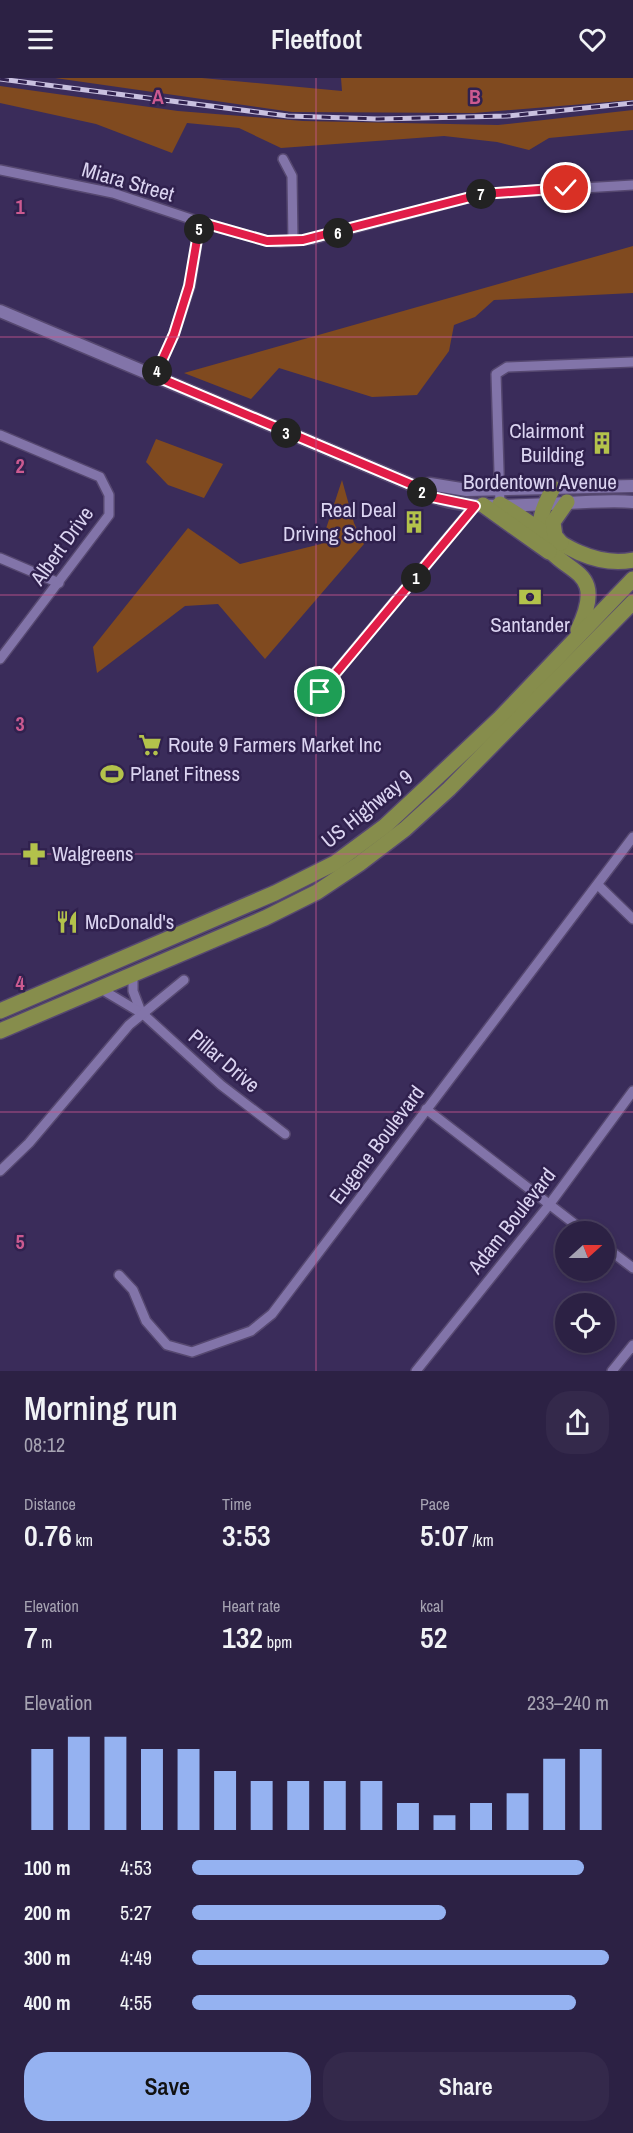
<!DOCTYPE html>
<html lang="en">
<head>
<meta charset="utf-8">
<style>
  :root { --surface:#2c2144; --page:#34294b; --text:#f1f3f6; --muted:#a6a3b2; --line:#483e5d; --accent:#95b2f1 }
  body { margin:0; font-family:"Archivo Narrow",sans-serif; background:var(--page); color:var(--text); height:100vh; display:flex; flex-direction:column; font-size:22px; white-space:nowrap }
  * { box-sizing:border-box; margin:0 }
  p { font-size:20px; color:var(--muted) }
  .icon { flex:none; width:33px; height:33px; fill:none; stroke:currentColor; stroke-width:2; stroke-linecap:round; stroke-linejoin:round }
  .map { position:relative; height:1293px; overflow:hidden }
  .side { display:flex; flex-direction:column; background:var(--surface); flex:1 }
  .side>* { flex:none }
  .needle { width:39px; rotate:69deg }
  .fabs { position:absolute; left:555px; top:1143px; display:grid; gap:12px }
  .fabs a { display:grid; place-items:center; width:60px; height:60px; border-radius:50%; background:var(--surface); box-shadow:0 3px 9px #0003,0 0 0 2px var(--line); font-size:30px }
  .pin { position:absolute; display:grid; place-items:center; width:51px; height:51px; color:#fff; margin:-26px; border:3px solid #fff; border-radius:50%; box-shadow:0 2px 6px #0007 }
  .km { position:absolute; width:30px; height:30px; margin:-15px; border-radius:50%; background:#222; color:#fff; font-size:16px; line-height:30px; text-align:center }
  .round { display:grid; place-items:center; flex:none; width:63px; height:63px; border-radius:24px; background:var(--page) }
  .head { display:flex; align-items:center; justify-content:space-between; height:102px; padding:0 24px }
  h1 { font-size:33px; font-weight:600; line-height:45px }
  .metrics { display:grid; grid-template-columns:repeat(3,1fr); gap:9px; height:102px; padding:6px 24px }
  .metrics div { display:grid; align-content:center }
  .metrics b { font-size:30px; font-weight:600 }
  .metrics small { font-size:16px; font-weight:400 }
  .metrics p { font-size:16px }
  .chart { height:168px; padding:12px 24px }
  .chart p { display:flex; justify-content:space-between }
  .chart svg { width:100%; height:108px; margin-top:6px; stroke:var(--accent); stroke-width:6 }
  .button { display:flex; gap:12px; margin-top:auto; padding:12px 24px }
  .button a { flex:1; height:69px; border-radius:24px; background:var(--accent); color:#111; font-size:24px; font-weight:600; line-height:69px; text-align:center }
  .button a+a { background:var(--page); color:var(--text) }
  ul { padding:0 24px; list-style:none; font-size:20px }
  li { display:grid; grid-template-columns:96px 72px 1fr; align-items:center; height:45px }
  li i { height:15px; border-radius:8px; background:var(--accent) }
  header { display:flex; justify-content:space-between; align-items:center; height:78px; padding:0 24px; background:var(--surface); font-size:27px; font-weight:600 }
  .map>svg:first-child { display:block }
  .green { fill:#804a1f }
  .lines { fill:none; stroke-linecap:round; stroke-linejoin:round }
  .minor-casing { stroke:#564870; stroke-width:12 }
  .tertiary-casing { stroke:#564870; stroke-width:15 }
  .trunk-casing { stroke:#564870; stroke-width:18 }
  .minor { stroke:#8274a9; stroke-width:9 }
  .tertiary { stroke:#8274a9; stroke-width:12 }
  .trunk { stroke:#868d4c; stroke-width:15 }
  .rail-casing { stroke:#c9c1e0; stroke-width:5 }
  .rail { stroke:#30214e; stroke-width:3; stroke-dasharray:9; stroke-linecap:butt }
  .route-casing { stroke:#fff; stroke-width:12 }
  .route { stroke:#e11d48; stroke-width:8 }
  .grid { fill:none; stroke:#cb5a90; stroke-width:1.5; stroke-opacity:0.55 }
  .labels { text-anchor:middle; stroke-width:5; stroke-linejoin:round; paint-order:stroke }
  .street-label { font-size:21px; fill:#dbd4f1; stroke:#30214e }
  .poi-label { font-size:21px; fill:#dbd4f1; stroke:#30214e; text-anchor:start }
  .grid-label { font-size:20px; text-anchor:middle; font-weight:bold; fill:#cb5a90; stroke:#30214e; stroke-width:5; stroke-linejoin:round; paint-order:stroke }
</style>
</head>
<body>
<header><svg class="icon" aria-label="menu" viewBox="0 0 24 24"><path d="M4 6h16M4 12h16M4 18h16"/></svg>Fleetfoot<svg class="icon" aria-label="heart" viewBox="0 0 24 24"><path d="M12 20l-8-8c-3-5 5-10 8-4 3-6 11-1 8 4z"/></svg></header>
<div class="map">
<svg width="633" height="1293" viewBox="0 0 633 1293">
  <rect width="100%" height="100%" fill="#3a2c5a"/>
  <g class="green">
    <polygon points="55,0 202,0 342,13 341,0 633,0 633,22 474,35 292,34"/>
    <polygon points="0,8 178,33 303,43 498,47 633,32 633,52 549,60 529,72 497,64 444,58 281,70 239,50 187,45 172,75 96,46 0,25"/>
    <polygon points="633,168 633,215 494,222 475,239 454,247 449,273 417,317 372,319 279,290 251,321 184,295"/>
    <polygon points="156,361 223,386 204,420 168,407 146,384"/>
    <polygon points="342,402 354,445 364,466 265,581 218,526 185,528 97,595 93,569 188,450 240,486 321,466"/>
  </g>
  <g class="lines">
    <g class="minor-casing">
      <g id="minor">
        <polyline points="283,81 292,98 293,163"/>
        <polyline points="0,92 113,115 200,144 267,163 280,164 313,161 482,116 633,107"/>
        <polyline points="155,298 174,256 190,208 200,144"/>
        <polyline points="0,357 100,399 109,417 109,437 0,581"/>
        <polyline points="500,426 496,296 507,289 633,284"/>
        <polyline points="0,480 59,505"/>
        <polyline points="320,613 475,427"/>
        <polyline points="598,807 633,841"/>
        <polyline points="133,897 133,913 141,934"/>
        <polyline points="101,911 143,936 221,1007 285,1056"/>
        <polyline points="426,1031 585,1154"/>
        <polyline points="0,1093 29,1065 129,947 184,902"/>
        <polyline points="604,1168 633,1190"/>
        <polyline points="119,1197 133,1212 146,1243 167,1267 192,1274 251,1253 272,1236 633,759"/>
        <polyline points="416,1293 549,1127 633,1013"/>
        <polyline points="612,1293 633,1267"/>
      </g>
    </g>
    <g class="tertiary-casing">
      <g id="tertiary">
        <path d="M0,233L415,408C458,445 575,418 633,424"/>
        <polyline points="415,408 430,406 467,412 633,408"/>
      </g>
    </g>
    <g class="trunk-casing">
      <g id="trunk">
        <path d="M553,410C547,422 537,441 541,455C555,500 611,483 578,552"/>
        <path d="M500,426C541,449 582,492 633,482"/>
        <polyline points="483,427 549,474"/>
        <polyline points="561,465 555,458 553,444 567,424"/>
        <polyline points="0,933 275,815 335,785 385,748 430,706 500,640 633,501"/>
        <polyline points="0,953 265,840 317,814 359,786 405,751 449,711 633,524"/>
      </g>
    </g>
    <use href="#minor" class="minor"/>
    <use href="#tertiary" class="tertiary"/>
    <use href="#trunk" class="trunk"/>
    <g class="rail-casing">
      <polyline id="rail" points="0,1 288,38 378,41 507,38 633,25"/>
    </g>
    <use href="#rail" class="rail"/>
  </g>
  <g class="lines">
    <g class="route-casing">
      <polyline id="route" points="320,614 475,428 427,418 415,408 155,298 174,256 189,208 200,144 267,163 303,162 482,116 566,110"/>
    </g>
    <use href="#route" class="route"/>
  </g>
  <path class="grid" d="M316,0V1293M0,259H633M0,517H633M0,776H633M0,1034H633"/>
  <defs>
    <g id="building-bare" transform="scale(1.8)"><path d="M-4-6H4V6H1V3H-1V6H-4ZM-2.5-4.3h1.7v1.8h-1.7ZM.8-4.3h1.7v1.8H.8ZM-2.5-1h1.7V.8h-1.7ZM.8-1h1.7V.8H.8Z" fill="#b3c24b" stroke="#30214e" stroke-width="2.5" paint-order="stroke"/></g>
    <g id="bank-bare" transform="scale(1.8)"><path d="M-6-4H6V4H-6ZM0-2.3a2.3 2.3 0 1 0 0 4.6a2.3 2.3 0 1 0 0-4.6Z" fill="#b3c24b" stroke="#30214e" stroke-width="2.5" paint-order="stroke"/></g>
    <g id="supermarket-bare" transform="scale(1.8)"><path d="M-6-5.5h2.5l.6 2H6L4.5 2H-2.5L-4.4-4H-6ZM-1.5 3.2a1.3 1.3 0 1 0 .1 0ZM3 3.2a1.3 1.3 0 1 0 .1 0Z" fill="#b3c24b" stroke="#30214e" stroke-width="2.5" paint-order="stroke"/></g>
    <g id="stadium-bare" transform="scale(1.8)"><path d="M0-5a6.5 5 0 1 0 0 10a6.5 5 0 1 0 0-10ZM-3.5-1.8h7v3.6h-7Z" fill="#b3c24b" stroke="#30214e" stroke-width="2.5" paint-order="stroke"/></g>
    <g id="pharmacy-bare" transform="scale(1.8)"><path d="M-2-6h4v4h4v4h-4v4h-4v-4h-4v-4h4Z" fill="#b3c24b" stroke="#30214e" stroke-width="2.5" paint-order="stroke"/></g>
    <g id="restaurant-bare" transform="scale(1.8)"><path d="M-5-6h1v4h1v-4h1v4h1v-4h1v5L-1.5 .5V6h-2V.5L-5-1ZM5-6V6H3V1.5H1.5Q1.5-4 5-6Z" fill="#b3c24b" stroke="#30214e" stroke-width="2.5" paint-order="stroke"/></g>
  </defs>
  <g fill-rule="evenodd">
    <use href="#building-bare" x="602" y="365"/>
    <use href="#building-bare" x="414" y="444"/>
    <use href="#bank-bare" x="530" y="519"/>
    <use href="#supermarket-bare" x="150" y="667"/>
    <use href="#stadium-bare" x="112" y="696"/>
    <use href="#pharmacy-bare" x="34" y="776"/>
    <use href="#restaurant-bare" x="67" y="844"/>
  </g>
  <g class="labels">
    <g class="street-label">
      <text transform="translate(128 104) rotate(16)" y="7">Miara Street</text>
      <text x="540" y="411">Bordentown Avenue</text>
      <text transform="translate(62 468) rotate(-54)" y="7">Albert Drive</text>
      <text transform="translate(367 731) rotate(-39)" y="7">US Highway 9</text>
      <text transform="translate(224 983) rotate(40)" y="7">Pillar Drive</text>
      <text transform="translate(377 1067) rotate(-53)" y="7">Eugene Boulevard</text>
      <text transform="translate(512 1143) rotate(-52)" y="7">Adam Boulevard</text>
    </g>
    <g class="poi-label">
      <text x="584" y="360" text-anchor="end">Clairmont<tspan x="584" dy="24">Building</tspan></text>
      <text x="396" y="439" text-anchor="end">Real Deal<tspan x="396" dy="24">Driving School</tspan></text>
      <text x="530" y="554" text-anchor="middle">Santander</text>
      <text x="168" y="674">Route 9 Farmers Market Inc</text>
      <text x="130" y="703">Planet Fitness</text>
      <text x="52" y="783">Walgreens</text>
      <text x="85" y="851">McDonald's</text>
    </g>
  </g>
  <g class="grid-label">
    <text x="158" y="26">A</text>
    <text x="475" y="26">B</text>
    <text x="20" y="136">1</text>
    <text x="20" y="395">2</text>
    <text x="20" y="653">3</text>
    <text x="20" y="912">4</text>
    <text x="20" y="1171">5</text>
  </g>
</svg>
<div class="fabs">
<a><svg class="needle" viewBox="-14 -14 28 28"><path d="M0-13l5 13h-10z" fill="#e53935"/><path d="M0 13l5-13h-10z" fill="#a6a3b2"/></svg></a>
<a><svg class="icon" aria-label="locate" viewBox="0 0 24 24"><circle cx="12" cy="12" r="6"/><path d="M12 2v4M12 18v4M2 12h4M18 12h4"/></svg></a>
</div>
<div class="pin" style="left:320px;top:614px;background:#1e9e55"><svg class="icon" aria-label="arrive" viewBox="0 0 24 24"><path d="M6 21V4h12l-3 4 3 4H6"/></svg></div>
<div class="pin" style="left:566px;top:110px;background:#d93025"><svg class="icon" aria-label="check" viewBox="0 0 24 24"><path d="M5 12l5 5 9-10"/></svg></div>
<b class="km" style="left:416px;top:500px">1</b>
<b class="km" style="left:422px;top:414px">2</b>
<b class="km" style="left:286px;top:355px">3</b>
<b class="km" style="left:157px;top:293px">4</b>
<b class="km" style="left:199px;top:151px">5</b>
<b class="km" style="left:338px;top:155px">6</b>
<b class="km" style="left:481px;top:116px">7</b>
</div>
<section class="side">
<div class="head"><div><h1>Morning run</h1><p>08:12</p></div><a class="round"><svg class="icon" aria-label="share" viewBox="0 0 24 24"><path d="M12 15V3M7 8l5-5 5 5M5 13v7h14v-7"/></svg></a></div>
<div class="metrics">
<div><p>Distance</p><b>0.76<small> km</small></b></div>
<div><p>Time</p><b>3:53</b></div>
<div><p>Pace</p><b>5:07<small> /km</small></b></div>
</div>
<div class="metrics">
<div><p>Elevation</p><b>7<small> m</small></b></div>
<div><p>Heart rate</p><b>132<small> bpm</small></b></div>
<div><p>kcal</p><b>52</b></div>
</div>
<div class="chart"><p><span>Elevation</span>233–240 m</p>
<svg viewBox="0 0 160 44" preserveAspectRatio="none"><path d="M5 44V11M15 44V6M25 44V6M35 44V11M45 44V11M55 44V20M65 44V24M75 44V24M85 44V24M95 44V24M105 44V33M115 44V38M125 44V33M135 44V29M145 44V15M155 44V11"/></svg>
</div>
<ul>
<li><b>100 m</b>4:53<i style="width:94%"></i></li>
<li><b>200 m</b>5:27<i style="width:61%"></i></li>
<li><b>300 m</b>4:49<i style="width:100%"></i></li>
<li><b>400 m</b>4:55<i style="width:92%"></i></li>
</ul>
<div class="button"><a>Save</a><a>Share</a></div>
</section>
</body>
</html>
